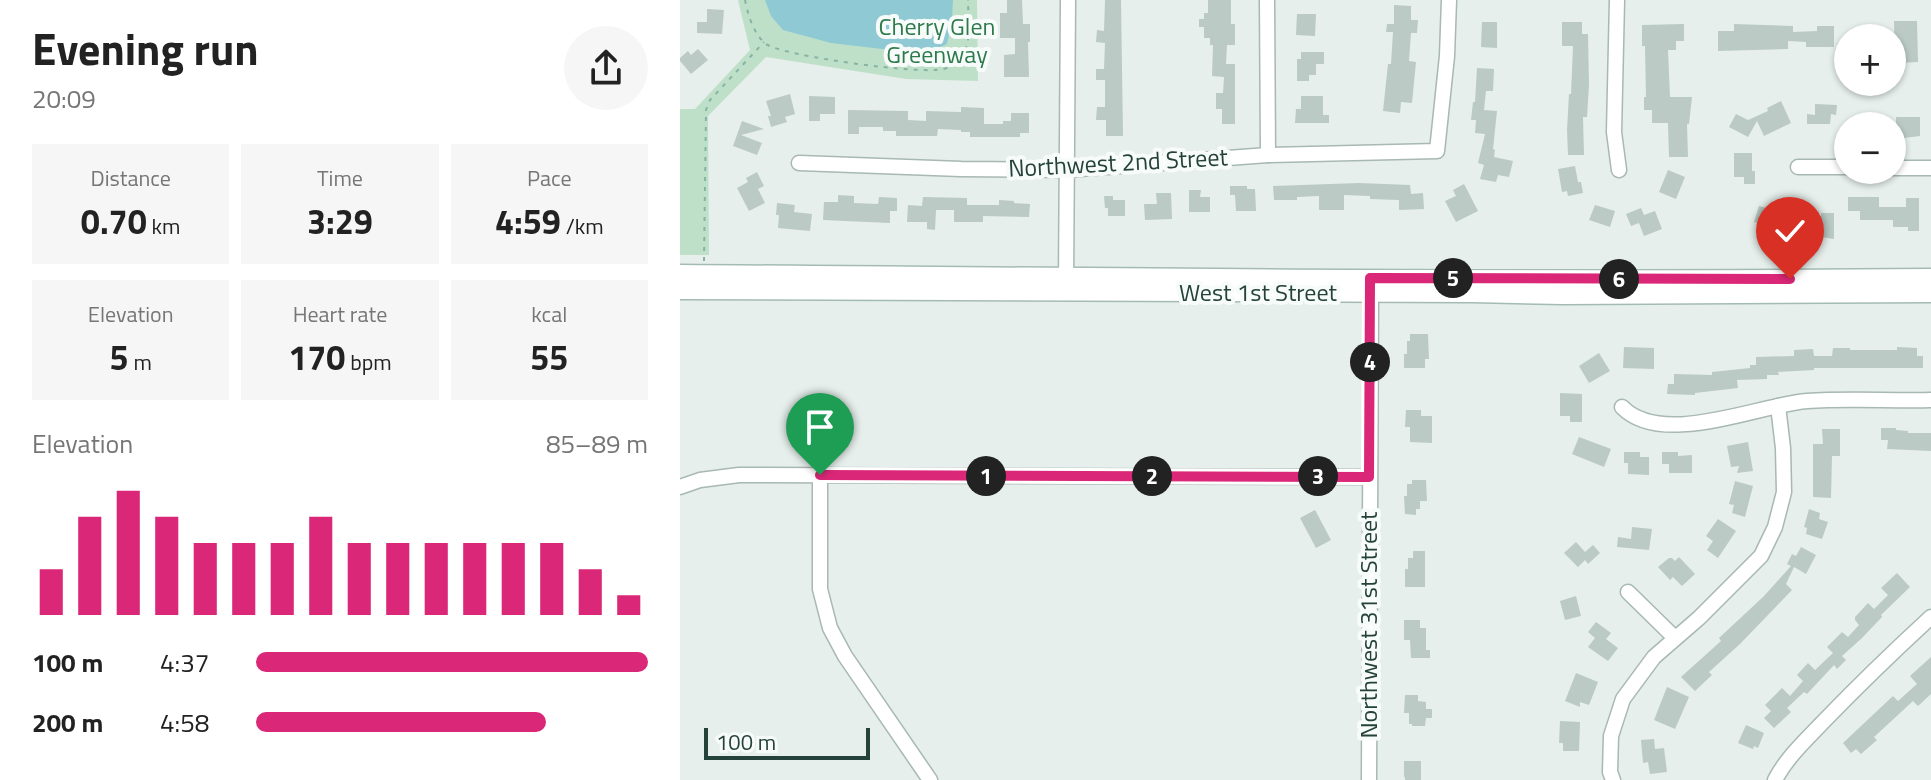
<!DOCTYPE html>
<html lang="en">
<head>
<meta charset="utf-8">
<style>
  :root { --surface:#fff; --page:#f6f6f6; --text:#222; --muted:#767676; --accent:#db2777 }
  body { margin:0; font-family:"Titillium Web",sans-serif; background:var(--page); color:var(--text); height:100vh; display:flex; flex-direction:column; font-size:30px; white-space:nowrap }
  * { box-sizing:border-box; margin:0 }
  p { font-size:26px; color:var(--muted) }
  .icon { flex:none; width:44px; height:44px; fill:none; stroke:currentColor; stroke-width:2; stroke-linecap:round; stroke-linejoin:round }
  .map { position:relative; flex:1; overflow:hidden }
  .drawer { display:flex; flex-direction:column; background:var(--surface); width:680px }
  .drawer>* { flex:none }
  .tools { position:absolute; left:1154px; top:24px; display:grid; gap:16px }
  .tools a { display:grid; place-items:center; width:72px; height:72px; border-radius:50%; background:var(--surface); box-shadow:0 2px 6px #0004; font-size:40px }
  .scale { position:absolute; left:24px; bottom:20px; width:166px; box-sizing:border-box; padding-left:8px; border:4px solid #24423a; border-top:0; font-size:22px; line-height:28px; white-space:nowrap; color:#24423a; -webkit-text-stroke:6px #f7fbf9; paint-order:stroke }
  .pin { position:absolute; display:grid; place-items:center; width:68px; height:68px; color:#fff; margin:-82px -34px; border-radius:50% 50% 50% 0; rotate:-45deg; box-shadow:0 0 8px #0007 }
  .pin .icon { rotate:45deg }
  .km { position:absolute; width:40px; height:40px; margin:-20px; border-radius:50%; background:#222; color:#fff; font-size:22px; line-height:40px; text-align:center }
  .round { display:grid; place-items:center; flex:none; width:84px; height:84px; border-radius:42px; background:var(--page) }
  .head { display:flex; align-items:center; justify-content:space-between; height:136px; padding:0 32px }
  h1 { font-size:44px; font-weight:700; line-height:60px }
  .figures { display:grid; grid-template-columns:repeat(3,1fr); gap:12px; height:136px; padding:8px 32px }
  .figures div { display:grid; align-content:center; border-radius:0px; background:var(--page); text-align:center }
  .figures b { font-size:34px; font-weight:700 }
  .figures small { font-size:22px; font-weight:400 }
  .figures p { font-size:22px }
  .chart { height:224px; padding:16px 32px }
  .chart p { display:flex; justify-content:space-between }
  .chart svg { width:100%; height:144px; margin-top:8px; stroke:var(--accent); stroke-width:6 }
  ul { padding:0 32px; list-style:none; font-size:26px }
  li { display:grid; grid-template-columns:128px 96px 1fr; align-items:center; height:60px }
  li i { height:20px; border-radius:10px; background:var(--accent) }
  main { display:flex; flex:1; min-height:0 }
  .map>svg:first-child { display:block }
  .green { fill:#bfe0c8 }
  .water { fill:#8ec9d4 }
  .building { fill:#bbcac4 }
  .lines { fill:none; stroke-linecap:round; stroke-linejoin:round }
  .minor-casing { stroke:#a8b8b2; stroke-width:17 }
  .secondary-casing { stroke:#a4bbb3; stroke-width:21 }
  .path { stroke:#86b3a5; stroke-width:2; stroke-dasharray:4 6; stroke-linecap:butt }
  .minor { stroke:#fff; stroke-width:14 }
  .secondary { stroke:#fff; stroke-width:18 }
  .route-casing { stroke:#fff; stroke-width:16 }
  .route { stroke:#db2777; stroke-width:10 }
  .labels { text-anchor:middle; stroke-width:8; stroke-linejoin:round; paint-order:stroke }
  .park-label { font-size:24px; fill:#2d7a4b; stroke:#f7fbf9 }
  .street-label { font-size:24px; fill:#24423a; stroke:#f7fbf9 }
</style>
</head>
<body>
<main>
<section class="drawer">
<div class="head"><div><h1>Evening run</h1><p>20:09</p></div><a class="round"><svg class="icon" aria-label="share" viewBox="0 0 24 24"><path d="M12 15V3M7 8l5-5 5 5M5 13v7h14v-7"/></svg></a></div>
<div class="figures">
<div><p>Distance</p><b>0.70<small> km</small></b></div>
<div><p>Time</p><b>3:29</b></div>
<div><p>Pace</p><b>4:59<small> /km</small></b></div>
</div>
<div class="figures">
<div><p>Elevation</p><b>5<small> m</small></b></div>
<div><p>Heart rate</p><b>170<small> bpm</small></b></div>
<div><p>kcal</p><b>55</b></div>
</div>
<div class="chart"><p><span>Elevation</span>85–89 m</p>
<svg viewBox="0 0 160 44" preserveAspectRatio="none"><path d="M5 44V30M15 44V14M25 44V6M35 44V14M45 44V22M55 44V22M65 44V22M75 44V14M85 44V22M95 44V22M105 44V22M115 44V22M125 44V22M135 44V22M145 44V30M155 44V38"/></svg>
</div>
<ul>
<li><b>100 m</b>4:37<i style="width:100%"></i></li>
<li><b>200 m</b>4:58<i style="width:74%"></i></li>
</ul>
</section>
<div class="map">
<svg width="1251" height="780" viewBox="0 0 1251 780">
  <rect width="100%" height="100%" fill="#e6efeb"/>
  <polygon class="green" points="58,0 297,0 298,81 226,79 86,57 28,116 29,255 0,255 0,109 15,109 70,50"/>
  <polygon class="water" points="85,0 273,0 272,20 267,44 245,54 151,43 103,30 91,16"/>
  <g class="building">
    <polygon points="327,0 342,0 343,24 350,24 350,42 348,42 349,77 324,77 324,55 335,54 335,38 320,38 320,13 327,13"/>
    <polygon points="425,0 441,0 443,136 426,136 426,120 416,120 417,107 425,107 425,80 416,80 416,69 424,69 425,43 416,42 417,30 424,31"/>
    <polygon points="528,0 551,0 551,24 555,24 555,45 547,45 546,64 555,64 555,124 542,124 542,109 536,109 536,93 543,93 544,77 532,76 533,45 530,45 530,38 524,38 524,27 519,27 519,19 524,19 524,13 528,13"/>
    <polygon points="714,5 731,6 731,20 738,20 737,33 731,33 729,61 736,62 732,103 721,102 720,113 703,111 708,64 711,64 713,32 706,32 707,24 714,24"/>
    <polygon points="27,9 44,10 42,34 17,33 17,22 27,22"/>
    <polygon points="617,14 636,14 635,36 616,35"/>
    <polygon points="1214,21 1237,21 1238,62 1215,63"/>
    <polygon points="802,22 817,22 817,48 801,47"/>
    <polygon points="882,22 902,22 902,34 908,34 909,85 907,117 903,117 904,155 888,155 887,130 889,94 891,94 893,46 882,46"/>
    <polygon points="1004,24 1004,41 996,41 996,50 988,50 990,97 1012,97 1009,124 1007,124 1008,157 989,157 988,123 972,123 972,110 964,110 964,97 966,97 965,46 962,46 962,25"/>
    <polygon points="1054,24 1113,26 1113,32 1137,31 1137,26 1154,26 1154,47 1126,47 1126,42 1108,41 1108,49 1038,51 1038,31 1054,31"/>
    <polygon points="18,49 28,60 11,74 0,61 0,58 8,51 11,55"/>
    <polygon points="621,52 644,52 644,64 636,64 636,75 629,75 629,81 617,81 617,59 621,59"/>
    <polygon points="797,68 814,69 813,91 806,91 804,110 817,111 813,149 815,150 814,157 833,161 829,177 818,175 816,182 800,179 804,165 798,163 805,134 795,133 796,120 791,120 793,102 795,102"/>
    <polygon points="110,94 115,114 105,117 107,122 91,127 88,116 91,116 86,101"/>
    <polygon points="129,96 155,97 155,114 140,114 140,121 129,121"/>
    <polygon points="621,96 643,96 643,115 649,115 649,123 615,123 616,109 621,109"/>
    <polygon points="1101,101 1111,123 1084,136 1077,121 1068,137 1049,127 1056,114 1068,120 1088,111 1087,108"/>
    <polygon points="1135,104 1157,105 1156,115 1151,114 1150,124 1127,124 1127,114 1135,115"/>
    <polygon points="281,107 304,108 304,124 323,124 323,121 331,121 331,113 349,113 349,133 340,133 340,137 290,137 290,132 281,132 281,130 258,129 257,136 216,136 216,131 203,131 203,127 179,127 179,134 168,134 168,110 228,111 228,120 246,121 246,111 281,112"/>
    <polygon points="1216,117 1240,117 1240,136 1216,139"/>
    <polygon points="62,121 84,129 61,135 82,143 77,155 53,146"/>
    <polygon points="1054,153 1072,153 1072,171 1075,171 1075,184 1064,184 1064,177 1054,177"/>
    <polygon points="895,166 898,182 901,182 903,193 888,196 887,191 882,192 878,169"/>
    <polygon points="988,170 1005,177 996,199 979,192"/>
    <polygon points="77,172 84,186 78,189 85,203 69,211 57,188 68,182 66,178"/>
    <polygon points="679,183 730,185 731,194 743,193 744,209 719,210 719,200 690,199 690,196 664,195 664,210 639,210 639,196 617,197 617,200 594,200 593,186"/>
    <polygon points="784,184 798,211 776,222 765,201 776,196 773,190"/>
    <polygon points="550,186 567,186 567,189 575,189 576,211 556,211 555,195 550,195"/>
    <polygon points="509,190 521,190 520,197 530,197 530,212 509,212"/>
    <polygon points="476,193 491,193 492,219 465,220 464,204 477,204"/>
    <polygon points="158,195 174,196 174,203 198,204 199,197 217,198 217,211 210,211 210,223 143,220 144,202 158,202"/>
    <polygon points="424,196 433,196 433,200 445,200 445,216 428,216 428,208 425,208"/>
    <polygon points="243,197 287,198 287,205 319,205 319,200 334,201 334,203 350,204 349,217 303,216 303,222 274,222 274,210 256,210 255,230 247,229 247,222 227,222 228,205 242,206"/>
    <polygon points="1168,197 1199,197 1199,207 1226,207 1226,198 1239,198 1239,231 1228,231 1228,227 1213,227 1213,220 1180,220 1180,211 1168,211"/>
    <polygon points="97,203 115,205 114,212 132,214 130,231 98,228 99,215 96,215"/>
    <polygon points="915,205 935,211 930,227 909,220"/>
    <polygon points="1079,206 1116,216 1110,233 1074,222"/>
    <polygon points="961,208 964,215 975,211 982,229 964,236 959,223 951,226 946,214"/>
    <polygon points="1141,213 1154,213 1154,239 1128,235 1128,216 1141,216"/>
    <polygon points="730,334 748,334 749,359 745,359 745,368 724,368 724,354 727,354 727,341 730,341"/>
    <polygon points="944,347 974,348 974,369 943,368"/>
    <polygon points="1217,347 1237,348 1237,356 1243,356 1243,368 1134,368 1134,370 1098,372 1099,375 1087,375 1087,379 1057,380 1058,388 1015,393 1015,395 987,394 988,384 994,384 994,374 1032,375 1032,372 1070,368 1070,365 1076,365 1076,357 1114,356 1114,350 1133,349 1134,356 1152,356 1153,348 1170,348 1170,350 1217,350"/>
    <polygon points="919,353 930,371 909,383 899,366"/>
    <polygon points="880,393 902,394 902,422 890,422 890,416 880,416"/>
    <polygon points="726,410 741,410 741,416 752,416 752,443 730,442 730,427 725,427"/>
    <polygon points="1201,428 1216,428 1216,430 1228,431 1228,433 1251,433 1251,451 1207,449 1208,440 1201,440"/>
    <polygon points="1142,429 1160,429 1160,456 1152,456 1151,498 1133,497 1133,444 1143,444"/>
    <polygon points="899,437 931,449 924,467 892,454"/>
    <polygon points="1068,442 1073,471 1057,473 1059,466 1051,467 1047,446"/>
    <polygon points="944,452 960,452 960,457 969,457 969,475 948,474 948,463 944,463"/>
    <polygon points="982,452 998,452 998,456 1012,455 1012,473 989,473 989,464 982,464"/>
    <polygon points="732,480 746,480 747,501 740,501 740,509 736,509 736,515 725,514 724,496 727,496 727,484 732,484"/>
    <polygon points="1055,481 1073,486 1065,517 1052,513 1054,505 1049,504"/>
    <polygon points="1129,509 1140,513 1139,519 1148,522 1142,539 1126,534 1127,528 1124,527"/>
    <polygon points="635,510 651,540 636,548 620,518"/>
    <polygon points="1038,519 1056,531 1038,558 1027,550 1033,541 1026,536"/>
    <polygon points="952,527 972,529 969,550 937,547 938,537 951,539"/>
    <polygon points="896,542 905,552 913,545 920,553 908,564 905,560 898,567 884,553"/>
    <polygon points="1121,547 1136,555 1126,574 1114,567 1106,584 1112,590 1060,644 1029,672 1032,675 1015,691 1001,677 1041,641 1039,638 1083,597 1111,566 1107,564 1112,554 1116,556"/>
    <polygon points="733,551 745,551 745,587 725,587 725,569 728,569 728,558 733,558"/>
    <polygon points="999,557 1015,574 1002,586 993,577 990,580 978,567 989,558 992,558 995,561"/>
    <polygon points="1217,573 1230,587 1201,615 1202,617 1182,638 1162,656 1166,660 1157,669 1154,665 1127,694 1124,692 1107,708 1111,712 1094,728 1084,718 1091,711 1085,705 1102,688 1110,696 1123,681 1117,675 1128,663 1135,670 1153,653 1147,647 1162,632 1168,637 1179,625 1175,620 1175,617 1188,603 1194,609 1208,595 1201,588"/>
    <polygon points="896,596 901,616 885,620 880,601"/>
    <polygon points="724,620 740,620 740,628 746,628 746,650 750,650 750,658 731,658 730,640 724,640"/>
    <polygon points="916,622 931,633 926,639 938,648 928,661 908,647 915,638 908,632"/>
    <polygon points="1251,657 1251,694 1238,706 1233,701 1194,737 1197,740 1181,754 1176,749 1171,753 1163,743 1213,696 1218,701 1237,684 1230,676"/>
    <polygon points="896,673 918,682 909,705 900,702 900,707 885,701"/>
    <polygon points="987,687 1009,697 995,729 974,720"/>
    <polygon points="725,695 738,695 738,701 746,702 746,709 752,709 752,718 746,718 745,726 732,726 732,724 729,724 729,713 724,713"/>
    <polygon points="880,721 900,722 899,751 883,751 883,743 879,743"/>
    <polygon points="1066,725 1084,733 1078,748 1074,746 1073,749 1058,743"/>
    <polygon points="974,739 975,749 984,748 987,772 970,774 968,762 963,763 961,740"/>
    <polygon points="724,761 741,761 741,780 725,780 725,777 724,777"/>
  </g>
  <g class="lines">
    <g class="minor-casing">
      <g id="minor">
        <polyline points="587,0 588,155"/>
        <polyline points="937,0 934,132 939,170"/>
        <polyline points="119,163 281,169 386,170 588,155 757,151 767,56 769,0"/>
        <polyline points="1118,167 1168,167"/>
        <polyline points="1212,168 1251,168"/>
        <polyline points="386,284 388,0"/>
        <path d="M942,407C982,448 1078,405 1127,401C1168,398 1210,401 1251,400"/>
        <polyline points="140,475 140,589 150,628 165,656 250,780"/>
        <polyline points="0,487 20,480 59,475 689,477"/>
        <polyline points="948,592 995,638"/>
        <polyline points="689,780 691,282"/>
        <polyline points="933,780 930,772 931,736 943,699 974,657 1019,618 1081,556 1095,527 1104,492 1103,448 1098,406"/>
        <path d="M1095,780C1107,757 1126,740 1143,722C1178,686 1214,651 1251,617"/>
      </g>
    </g>
    <g class="secondary-casing">
      <g id="secondary">
        <path d="M0,274C417,277 834,282 1251,278"/>
        <polyline points="0,290 792,293 883,295 1251,293"/>
      </g>
    </g>
    <g class="path">
      <path d="M65,0C68,15 74,35 86,44C102,56 242,75 263,69C269,68 275,64 279,60C293,46 288,18 288,0"/>
      <polyline points="24,261 26,110 30,100 84,42"/>
    </g>
    <use href="#minor" class="minor"/>
    <use href="#secondary" class="secondary"/>
  </g>
  <g class="lines">
    <g class="route-casing">
      <polyline id="route" points="140,475 689,477 690,278 1110,279"/>
    </g>
    <use href="#route" class="route"/>
  </g>
  <g class="labels">
    <g class="park-label">
      <text x="257" y="35">Cherry Glen<tspan x="257" dy="28">Greenway</tspan></text>
    </g>
    <g class="street-label">
      <text transform="translate(438 163) rotate(-3)" y="8">Northwest 2nd Street</text>
      <text x="578" y="301">West 1st Street</text>
      <text transform="translate(689 625) rotate(-90)" y="8">Northwest 31st Street</text>
    </g>
  </g>
</svg>
<div class="tools">
<a>+</a>
<a>−</a>
</div>
<div class="scale">100 m</div>
<div class="pin" style="left:140px;top:475px;background:#1e9e55"><svg class="icon" aria-label="arrive" viewBox="0 0 24 24"><path d="M6 21V4h12l-3 4 3 4H6"/></svg></div>
<div class="pin" style="left:1110px;top:279px;background:#d93025"><svg class="icon" aria-label="check" viewBox="0 0 24 24"><path d="M5 12l5 5 9-10"/></svg></div>
<b class="km" style="left:306px;top:476px">1</b>
<b class="km" style="left:472px;top:476px">2</b>
<b class="km" style="left:638px;top:476px">3</b>
<b class="km" style="left:690px;top:362px">4</b>
<b class="km" style="left:773px;top:278px">5</b>
<b class="km" style="left:939px;top:279px">6</b>
</div>
</main>
</body>
</html>
